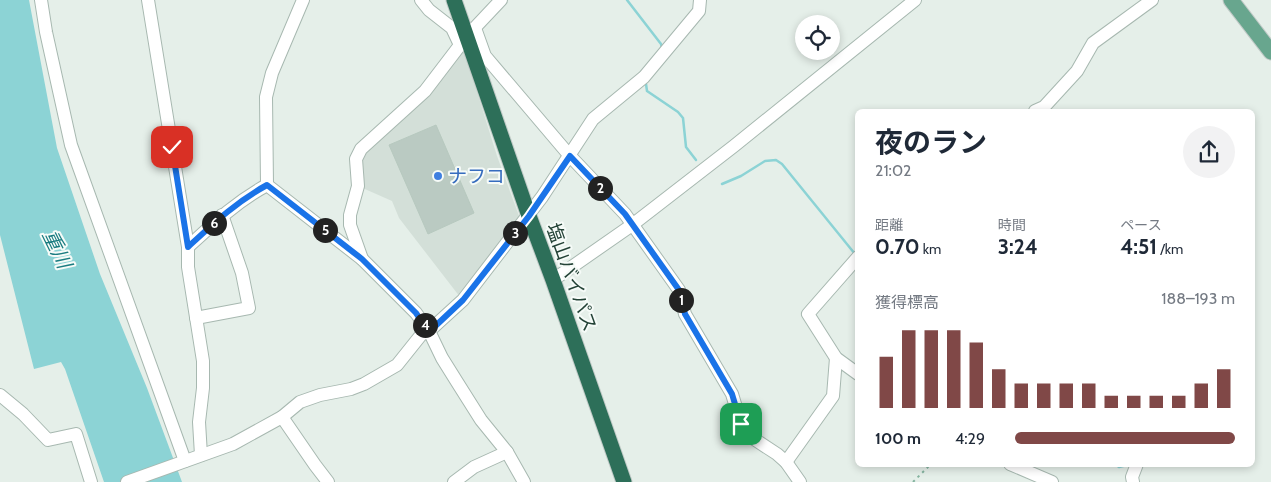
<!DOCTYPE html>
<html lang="ja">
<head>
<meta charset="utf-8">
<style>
  :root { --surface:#fff; --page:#f2f2f3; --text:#1f2937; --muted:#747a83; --accent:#804847 }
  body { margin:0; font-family:Cabin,"Noto Sans JP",sans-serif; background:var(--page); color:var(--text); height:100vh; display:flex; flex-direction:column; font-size:19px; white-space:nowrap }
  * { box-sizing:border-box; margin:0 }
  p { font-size:16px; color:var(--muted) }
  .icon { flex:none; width:28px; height:28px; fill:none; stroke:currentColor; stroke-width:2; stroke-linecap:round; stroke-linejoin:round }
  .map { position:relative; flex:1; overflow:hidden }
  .side { position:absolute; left:855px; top:109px; width:400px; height:358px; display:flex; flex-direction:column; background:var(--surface); border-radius:8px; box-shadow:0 2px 8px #0003 }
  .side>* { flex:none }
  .controls { position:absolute; left:795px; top:15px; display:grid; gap:10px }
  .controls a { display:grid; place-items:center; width:45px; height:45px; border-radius:50%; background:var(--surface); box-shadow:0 2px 8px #0003; font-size:25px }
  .pin { position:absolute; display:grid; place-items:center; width:42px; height:42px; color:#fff; margin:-21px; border-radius:10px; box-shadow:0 2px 8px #0006 }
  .km { position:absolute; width:25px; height:25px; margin:-12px; border-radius:50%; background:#222; color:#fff; font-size:14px; line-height:25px; text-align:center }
  .round { display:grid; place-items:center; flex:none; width:52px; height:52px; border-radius:26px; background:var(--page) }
  .overview { display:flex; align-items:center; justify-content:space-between; height:85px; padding:0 20px }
  h1 { font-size:28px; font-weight:700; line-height:38px }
  .figures { display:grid; grid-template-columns:repeat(3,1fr); gap:8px; height:85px; padding:5px 20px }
  .figures div { display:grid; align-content:center }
  .figures b { font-size:21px; font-weight:700 }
  .figures small { font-size:14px; font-weight:400 }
  .figures p { font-size:14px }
  .chart { height:140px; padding:10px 20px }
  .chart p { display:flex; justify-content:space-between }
  .chart svg { width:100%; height:90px; margin-top:5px; stroke:var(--accent); stroke-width:6 }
  ul { padding:0 20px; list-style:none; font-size:16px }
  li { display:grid; grid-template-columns:80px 60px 1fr; align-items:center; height:38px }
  li i { height:12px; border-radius:6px; background:var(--accent) }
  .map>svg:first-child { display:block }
  .built { fill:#d3dfd8 }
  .water { fill:#8cd3d5 }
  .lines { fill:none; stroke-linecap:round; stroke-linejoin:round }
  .stream { stroke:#8cd3d5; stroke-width:2.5 }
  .building { fill:#bacac2; stroke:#b7c9bf }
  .minor-casing { stroke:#a7b8b0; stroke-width:14 }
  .major-casing { stroke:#c1cac7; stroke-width:17 }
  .highway-casing { stroke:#c1cac7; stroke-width:17 }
  .path { stroke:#84b39f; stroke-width:2; stroke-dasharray:2.5 4; stroke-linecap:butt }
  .minor { stroke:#fff; stroke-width:12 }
  .major { stroke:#68a68e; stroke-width:15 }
  .highway { stroke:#2d6f59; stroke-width:15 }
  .route-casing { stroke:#fff; stroke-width:10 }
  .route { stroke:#1a73e8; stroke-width:6 }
  .shop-dot { fill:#3f7fe0; stroke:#f6fbf8; stroke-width:2 }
  .labels { text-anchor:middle; stroke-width:4; stroke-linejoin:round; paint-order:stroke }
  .shop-label { font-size:19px; fill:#366cbe; stroke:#f6fbf8; text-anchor:start }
  .street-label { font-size:19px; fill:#234236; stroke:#f6fbf8 }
  .water-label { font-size:20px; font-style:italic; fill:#1a7c81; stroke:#f6fbf8 }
</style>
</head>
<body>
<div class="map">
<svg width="1271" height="482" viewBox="0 0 1271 482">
  <rect width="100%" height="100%" fill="#e5efe9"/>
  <polygon class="built" points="464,50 497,156 522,224 460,297 399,218 392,201 358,186 361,149"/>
  <polygon class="water" points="0,0 29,0 57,148 100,274 147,388 182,482 104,482 65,369 61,362 34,369 0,235"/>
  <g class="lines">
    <g class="stream">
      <polyline points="627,0 661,44 662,48"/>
      <polyline points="646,84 647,91 678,112 683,118 686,147 696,160"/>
      <polyline points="722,184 741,176 765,161 776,160 782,164 855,254"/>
      <polyline points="1115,464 1119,467 1131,464"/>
    </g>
  </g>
  <polygon class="building" points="436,125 474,213 428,234 389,145"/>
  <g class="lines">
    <g class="minor-casing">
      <g id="minor">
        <polyline points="41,0 46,32 71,145 185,461"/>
        <polyline points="148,0 188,247 188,267 203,361 203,388 199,422 201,455"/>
        <polyline points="421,0 429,10 452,28 460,45"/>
        <polyline points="475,28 485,56 570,156 625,214 679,290 685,314 732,394 741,424 754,439 777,454 786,462 800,482"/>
        <polyline points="1035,111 1044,107 1077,71 1093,43 1152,0"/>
        <polyline points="267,185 362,259 416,313 429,331 442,358 457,382 481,420 507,452 524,482"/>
        <polyline points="267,185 266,97 272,73 303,0"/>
        <path d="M188,247C214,223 236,202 267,185"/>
        <polyline points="858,257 808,314 836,358 858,374"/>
        <polyline points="362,259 350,225 350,215 358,186 356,159 361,149 425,91 467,36 501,0"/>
        <polyline points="553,280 632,225 734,146 915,0"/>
        <polyline points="196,318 249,308 242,273 222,215"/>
        <polyline points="0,395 23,414 48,440 76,434 91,482"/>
        <polyline points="282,417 315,465 328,482"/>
        <polyline points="786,462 833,396 836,358"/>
        <polyline points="1010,464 1052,482"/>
        <polyline points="127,482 233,444 282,417 300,402 320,395 351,389 364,384 397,365 421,335 429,331 463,300 542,197 593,119 644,77 699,11 700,0"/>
        <polyline points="454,482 474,467 507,452"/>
        <polyline points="1133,482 1132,477 1137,464"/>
      </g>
    </g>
    <g class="major-casing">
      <polyline id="major" points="1231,0 1271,52"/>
    </g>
    <g class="highway-casing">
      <polyline id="highway" points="454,0 529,216 553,280 624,482"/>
    </g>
    <polyline class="path" points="913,482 928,467 926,464"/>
    <use href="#minor" class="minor"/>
    <use href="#major" class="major"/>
    <use href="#highway" class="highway"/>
  </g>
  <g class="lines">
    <g class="route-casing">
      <path id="route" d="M172,147L188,247C214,223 236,202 267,185L362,259L416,313L429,332L463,300L529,216L570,156L625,214L679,290L685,314L732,394L741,424"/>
    </g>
    <use href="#route" class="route"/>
  </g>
  <circle class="shop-dot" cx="438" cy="176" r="5"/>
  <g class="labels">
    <g class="shop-label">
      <text x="448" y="183">ナフコ</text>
    </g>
    <g class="street-label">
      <text transform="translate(572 277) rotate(70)" y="7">塩山バイパス</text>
    </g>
    <g class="water-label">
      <text transform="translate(57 249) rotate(64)" y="7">重川</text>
    </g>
  </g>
</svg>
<div class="controls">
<a><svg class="icon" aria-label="locate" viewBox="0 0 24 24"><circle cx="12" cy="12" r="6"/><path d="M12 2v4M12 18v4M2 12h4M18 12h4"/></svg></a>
</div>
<div class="pin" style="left:741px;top:424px;background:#1e9e55"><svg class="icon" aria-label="arrive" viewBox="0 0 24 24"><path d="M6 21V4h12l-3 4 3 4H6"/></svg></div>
<div class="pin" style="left:172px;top:147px;background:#d93025"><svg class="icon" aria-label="check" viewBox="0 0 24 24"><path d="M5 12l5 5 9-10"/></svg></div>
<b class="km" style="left:681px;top:300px">1</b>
<b class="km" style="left:600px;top:188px">2</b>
<b class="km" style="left:515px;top:233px">3</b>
<b class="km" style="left:425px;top:325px">4</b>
<b class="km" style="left:325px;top:230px">5</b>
<b class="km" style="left:214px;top:223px">6</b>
<section class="side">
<div class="overview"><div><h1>夜のラン</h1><p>21:02</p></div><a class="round"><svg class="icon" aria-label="share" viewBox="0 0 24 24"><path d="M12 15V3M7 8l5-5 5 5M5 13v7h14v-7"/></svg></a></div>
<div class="figures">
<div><p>距離</p><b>0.70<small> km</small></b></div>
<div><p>時間</p><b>3:24</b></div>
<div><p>ペース</p><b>4:51<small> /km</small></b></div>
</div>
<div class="chart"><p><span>獲得標高</span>188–193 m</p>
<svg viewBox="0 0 160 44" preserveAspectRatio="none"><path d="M5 44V19M15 44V6M25 44V6M35 44V6M45 44V12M55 44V25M65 44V32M75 44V32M85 44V32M95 44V32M105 44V38M115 44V38M125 44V38M135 44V38M145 44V32M155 44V25"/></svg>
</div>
<ul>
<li><b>100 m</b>4:29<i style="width:100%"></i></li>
</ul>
</section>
</div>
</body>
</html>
